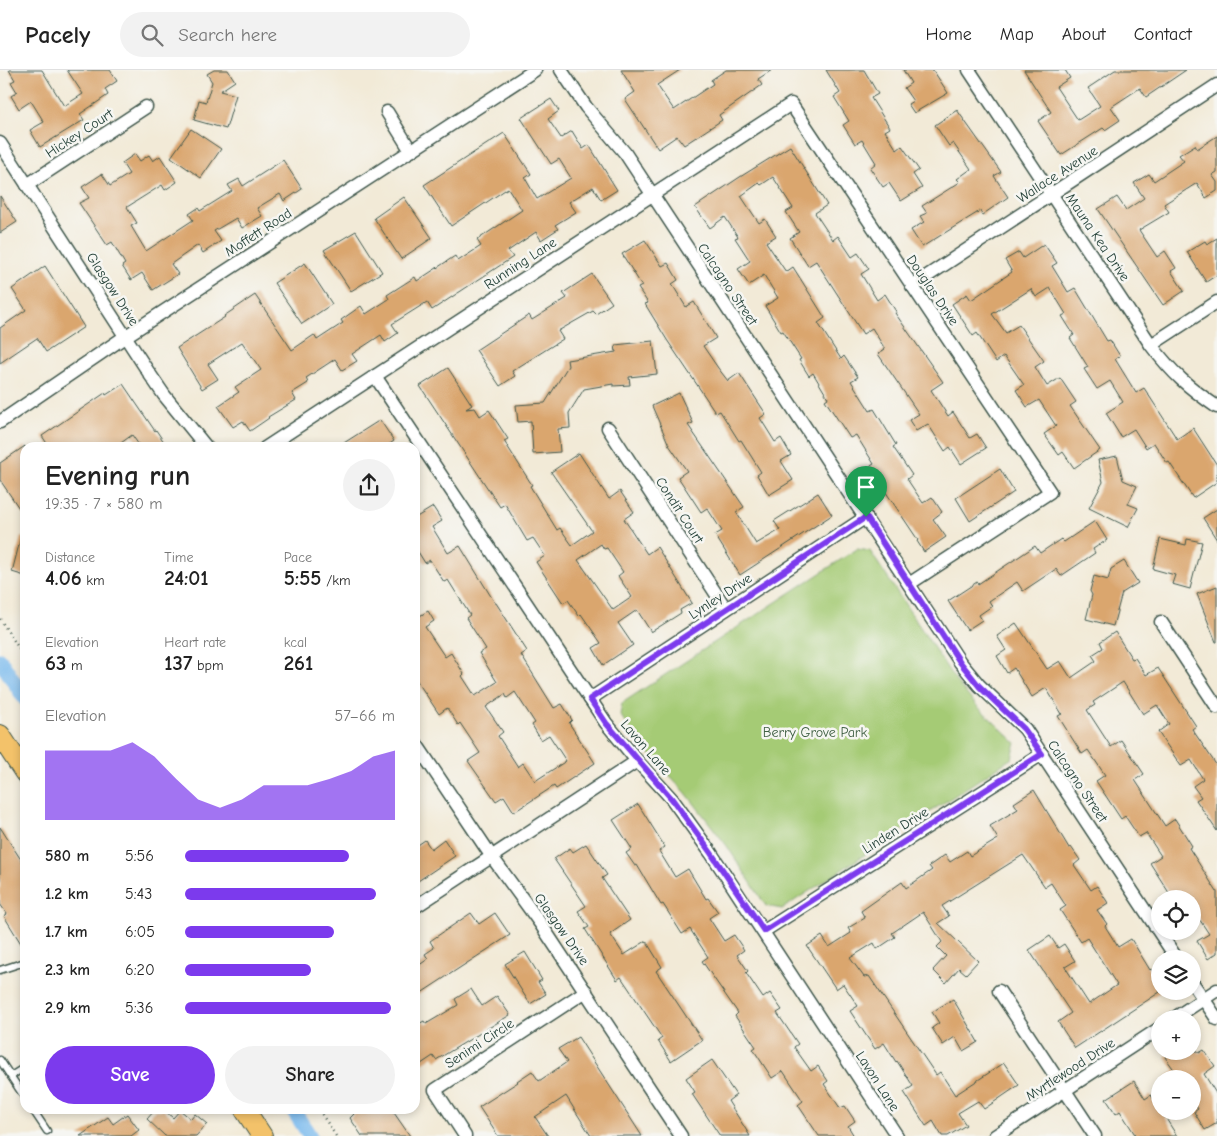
<!DOCTYPE html>
<html lang="en">
<head>
<meta charset="utf-8">
<style>
  :root { --surface:#fff; --page:#f2f2f2; --text:#222; --muted:#767676; --line:#e0e0e0; --accent:#7c3aed }
  body { margin:0; font-family:"Comic Neue",sans-serif; background:var(--page); color:var(--text); height:100vh; display:flex; flex-direction:column; font-size:19px; white-space:nowrap }
  * { box-sizing:border-box; margin:0 }
  p { font-size:16px; color:var(--muted) }
  .icon { flex:none; width:28px; height:28px; fill:none; stroke:currentColor; stroke-width:2; stroke-linecap:round; stroke-linejoin:round }
  .map { position:relative; flex:1; overflow:hidden }
  .panel { position:absolute; left:20px; top:372px; width:400px; height:672px; display:flex; flex-direction:column; background:var(--surface); border-radius:15px; box-shadow:0 2px 8px #0003 }
  .panel>* { flex:none }
  .fabs { position:absolute; left:1151px; top:820px; display:grid; gap:10px }
  .fabs a { display:grid; place-items:center; width:50px; height:50px; border-radius:50%; background:var(--surface); box-shadow:0 2px 8px #0003; font-size:25px }
  .pin { position:absolute; display:grid; place-items:center; width:42px; height:42px; color:#fff; margin:-51px -21px; border-radius:50% 50% 50% 0; rotate:-45deg; box-shadow:0 0 5px #0007 }
  .pin .icon { rotate:45deg }
  .round { display:grid; place-items:center; flex:none; width:52px; height:52px; border-radius:26px; background:var(--page) }
  .overview { display:flex; align-items:center; justify-content:space-between; height:85px; padding:0 25px }
  h1 { font-size:28px; font-weight:700; line-height:38px }
  .metrics { display:grid; grid-template-columns:repeat(3,1fr); gap:8px; height:85px; padding:5px 25px }
  .metrics div { display:grid; align-content:center }
  .metrics b { font-size:21px; font-weight:700 }
  .metrics small { font-size:14px; font-weight:400 }
  .metrics p { font-size:14px }
  .chart { height:140px; padding:10px 25px }
  .chart p { display:flex; justify-content:space-between }
  .chart svg { width:100%; height:90px; margin-top:5px; fill:var(--accent); opacity:.7 }
  .button { display:flex; gap:10px; margin-top:auto; padding:10px 25px }
  .button a { flex:1; height:58px; border-radius:30px; background:var(--accent); color:#fff; font-size:20px; font-weight:700; line-height:58px; text-align:center }
  .button a+a { background:var(--page); color:var(--text) }
  ul { padding:0 25px; list-style:none; font-size:16px }
  li { display:grid; grid-template-columns:80px 60px 1fr; align-items:center; height:38px }
  li i { height:12px; border-radius:6px; background:var(--accent) }
  header { display:flex; align-items:center; gap:30px; box-sizing:border-box; height:70px; padding:0 25px; background:var(--surface); border-bottom:1px solid var(--line) }
  header strong { font-size:24px }
  nav { display:flex; gap:28px; margin-inline-start:auto; font-size:18px }
  .search { width:350px; height:45px; background:var(--page); display:flex; align-items:center; gap:12px; box-sizing:border-box; padding:0 18px; border-radius:28px; color:var(--muted); font-size:19px }
  .map>svg:first-child { display:block }
  .green { fill:#a5cb75; stroke:#628454 }
  .lines { fill:none; stroke-linecap:round; stroke-linejoin:round }
  .canal { stroke:#79baee; stroke-width:15 }
  .building { fill:#daa66e; fill-rule:evenodd }
  .lane-casing { stroke:#3f574c; stroke-width:9 }
  .street-casing { stroke:#3f574c; stroke-width:15 }
  .primary-casing { stroke:#3f574c; stroke-width:22 }
  .path { stroke:#3f574c; stroke-width:2.5; stroke-dasharray:1 4; stroke-linecap:butt }
  .lane { stroke:#fff; stroke-width:6 }
  .street { stroke:#fff; stroke-width:12 }
  .primary { stroke:#f3c26a; stroke-width:20 }
  .route-casing { stroke:#fff; stroke-width:10 }
  .route { stroke:#7c3aed; stroke-width:6 }
  .labels { text-anchor:middle; stroke-width:5; stroke-linejoin:round; paint-order:stroke }
  .street-label { font-size:14px; fill:#1f3d34; stroke:#f6f6f2 }
  .park-label { font-size:14px; fill:#406044; stroke:#f6f6f2 }
</style>
</head>
<body>
<header>
<strong>Pacely</strong>
<div class="search"><svg class="icon" aria-label="search" viewBox="0 0 24 24"><circle cx="10" cy="10" r="6"/><path d="M15 15l6 6"/></svg>Search here</div>
<nav><a>Home</a><a>Map</a><a>About</a><a>Contact</a></nav>
</header>
<div class="map">
<svg width="1217" height="1066" viewBox="0 0 1217 1066">
  <rect width="100%" height="100%" fill="#f6f6f2"/>
  <filter id="ink" filterUnits="userSpaceOnUse"><feTurbulence type="fractalNoise" baseFrequency=".02" numOctaves="2"/><feDisplacementMap in="SourceGraphic" scale="10" xChannelSelector="R" yChannelSelector="G"/><feConvolveMatrix kernelMatrix="1 2 1 2 8 2 1 2 1" color-interpolation-filters="sRGB"/></filter>
  <filter id="wash" filterUnits="userSpaceOnUse"><feTurbulence type="fractalNoise" baseFrequency=".0096" numOctaves="4" result="noise"/><feDisplacementMap in="SourceGraphic" scale="20" xChannelSelector="R" yChannelSelector="G"/><feGaussianBlur stdDeviation="1.12" result="paint"/><feColorMatrix in="noise" values="0 0 0 0 0 0 0 0 0 0 0 0 0 0 0 0 0 1.4 0 .05"/><feComposite in="paint" operator="in"/></filter>
  <g filter="url(#wash)">
    <rect width="100%" height="100%" fill="#f2ead7"/>
    <polygon class="green" points="857,479 870,481 957,613 977,636 1016,673 1012,688 782,839 766,836 727,776 686,723 650,684 620,645 622,633"/>
    <g class="lines">
      <g class="canal">
        <polyline points="0,590 25,629"/>
        <polyline points="293,1040 310,1066"/>
      </g>
    </g>
    <g id="blocks">
      <g class="building">
        <polygon points="9,0 42,0 64,36 83,24 67,0 110,0 117,11 105,19 108,25 80,44 84,50 40,77 30,60 44,52 31,31 19,39 11,26 17,22 11,12 15,10"/>
        <polygon points="214,0 228,0 235,11 220,21 236,25 226,59 194,50 199,30 206,32 212,12 207,4"/>
        <polygon points="621,0 680,0 657,15 674,40 713,14 711,10 726,0 772,0 758,9 762,15 719,45 722,50 684,75 677,66 658,79 625,29 635,22"/>
        <polygon points="826,0 864,0 878,24 871,28 890,58 885,61 897,80 902,76 919,100 913,104 922,118 901,131 889,113 883,117 870,98 876,93 862,70 855,74 843,55 849,51 834,27 840,23"/>
        <polygon points="903,0 933,0 948,23 914,43 908,34 913,31 904,18 911,13"/>
        <polygon points="1024,0 1065,0 1070,8 1056,17 1078,50 1100,36 1088,18 1115,0 1186,0 1146,27 1140,18 1111,37 1120,50 1105,60 1103,58 1061,85 1038,51 1051,42"/>
        <polygon points="551,29 559,41 548,49 561,68 572,61 583,79 589,75 617,120 601,130 593,117 569,132 576,142 555,155 558,159 541,170 536,162 508,181 513,187 432,240 427,232 392,254 398,263 385,272 381,265 352,284 357,291 342,300 335,289 306,308 308,313 292,323 296,330 268,347 269,348 250,361 243,351 233,357 218,336 239,322 235,317 261,300 242,272 208,294 218,309 202,319 177,278 225,247 224,246 255,225 292,280 314,265 317,270 343,253 341,250 361,236 366,244 389,229 387,225 415,207 417,211 455,186 458,191 481,176 477,170 522,140 508,118 451,156 424,115 504,63 531,104 525,108 537,129 571,108 559,89 551,94 521,48"/>
        <polygon points="957,40 1001,102 994,106 1008,127 982,145 980,141 922,177 911,160 924,152 920,146 927,143 922,136 960,112 957,109 971,99 953,73 949,76 935,55"/>
        <polygon points="191,59 221,79 201,108 171,87"/>
        <polygon points="1217,66 1217,102 1212,105 1217,112 1217,121 1206,128 1197,113 1164,134 1169,142 1139,160 1157,187 1165,181 1176,198 1171,201 1184,221 1163,235 1098,139 1117,127 1126,140 1144,128 1134,113 1149,104 1154,111 1184,91 1179,85 1195,75 1197,79"/>
        <polygon points="790,76 827,135 815,143 833,170 838,166 852,187 858,183 869,199 861,204 877,230 885,224 897,243 895,243 943,312 931,320 948,346 953,342 970,368 977,364 986,378 961,394 950,377 945,381 928,354 916,361 909,350 919,344 878,284 885,279 872,258 863,264 816,191 808,196 790,168 799,162 786,142 793,138 773,107 761,115 759,113 741,126 759,153 765,149 776,166 766,172 786,202 793,197 825,248 818,253 841,289 844,286 858,307 851,311 870,341 874,339 896,375 893,377 912,405 907,409 923,433 932,427 942,442 933,449 946,467 924,482 917,471 918,470 869,397 874,394 856,365 850,368 825,330 828,328 813,303 809,306 799,290 801,289 783,261 781,262 765,236 778,228 764,205 749,215 738,199 750,191 735,168 738,167 725,147 710,158 695,137 740,107"/>
        <polygon points="135,84 140,91 149,85 153,91 160,86 177,112 165,120 162,115 127,137 137,153 131,156 146,181 193,150 189,144 198,138 200,141 232,121 228,115 239,109 243,116 283,90 302,119 284,131 280,124 257,138 262,146 242,158 236,148 214,161 221,171 203,183 198,175 171,194 178,204 153,220 142,203 131,210 122,196 125,194 112,172 107,175 79,133 89,128 82,117 102,104 110,116 129,104 122,93"/>
        <polygon points="0,126 17,152 0,163"/>
        <polygon points="404,127 432,168 401,189 374,148"/>
        <polygon points="356,161 382,202 351,221 324,180"/>
        <polygon points="1217,168 1217,205 1206,212 1187,182 1205,171 1207,174"/>
        <polygon points="645,170 662,196 668,193 678,210 672,214 686,237 694,232 716,268 703,276 718,298 728,311 739,303 766,344 760,348 775,372 781,368 791,385 781,391 793,410 769,425 757,405 761,402 741,370 739,371 720,341 716,343 667,270 645,234 648,233 638,218 642,216 622,184"/>
        <polygon points="1044,174 1057,193 1052,196 1068,222 1075,218 1107,271 1110,270 1120,286 1115,289 1136,323 1144,318 1177,369 1193,358 1217,395 1217,412 1193,428 1169,392 1167,393 1154,373 1146,378 1134,359 1121,367 1106,343 1123,332 1110,311 1097,319 1084,299 1088,297 1070,268 1074,265 1062,246 1066,244 1050,218 1036,227 1031,219 992,244 1006,263 1019,255 1044,291 1035,297 1047,316 1060,308 1076,332 1070,336 1100,380 1074,398 1063,382 1059,385 1044,364 1056,356 1039,330 1027,337 1016,320 1024,315 1004,286 996,292 977,263 973,266 952,234 967,224 971,230 1012,202 1005,190 1019,182 1023,188"/>
        <polygon points="305,193 332,234 302,254 274,213"/>
        <polygon points="45,196 84,257 46,282 37,268 0,293 0,258 26,240 12,219"/>
        <polygon points="592,204 612,233 596,244 593,241 558,261 563,269 512,301 515,306 500,316 476,280 529,245 532,250 567,228 563,223"/>
        <polygon points="653,271 657,304 629,307 630,315 613,316 613,314 584,319 569,343 570,358 558,359 560,382 533,384 531,351 518,352 516,335 545,333 568,296 567,290 616,282 615,275"/>
        <path d="M448,298L472,335L466,339L475,338L480,346L489,340L508,369L504,371L532,415L530,416L557,460L560,458L572,475L592,461L551,402L579,383L609,429L620,421L634,442L624,449L647,484L657,477L692,533L680,540L681,543L651,562L637,540L618,553L633,575L603,595L593,578L601,573L581,544L579,546L568,530L563,533L536,492L545,486L533,468L527,471L505,434L500,437L420,316ZM601,474L604,479L607,478L623,502L618,506L632,527L613,540L578,490Z"/>
        <polygon points="123,314 155,361 156,360 168,378 141,378 132,365 114,378 50,378 42,366 105,323 106,325"/>
        <polygon points="679,323 693,353 688,355 744,437 736,442 756,474 780,460 774,451 818,423 832,445 740,505 715,465 722,461 707,438 701,442 678,407 687,401 669,375 652,336"/>
        <polygon points="380,350 394,371 384,378 336,378"/>
        <polygon points="25,376 25,447 0,410 0,393"/>
        <polygon points="1117,386 1123,410 1137,416 1128,434 1138,438 1128,457 1089,438 1103,412 1098,390"/>
        <polygon points="1000,399 1014,422 970,451 956,428"/>
        <path d="M433,437L442,451L432,457L448,483L460,476L495,533H496L527,581L521,585L554,638L562,634L572,650L569,653L595,693L556,719L554,716L514,742L504,726L496,731L468,691L480,683L460,653L458,655L447,638L439,644L415,608V543L418,547L428,541L434,551L425,557L445,587L451,583L464,604L462,606L475,626L497,612L479,583L486,579L466,548L470,545L448,510L444,512L430,490L425,493L415,477V448ZM515,622L535,653L532,655L541,670L549,665L566,691L535,711L523,693L518,697L498,666L503,662L486,637L505,624L507,628Z"/>
        <polygon points="1217,439 1217,470 1203,448"/>
        <polygon points="1095,451 1107,470 1093,479 1095,483 1061,506 1056,499 1023,521 1017,512 989,531 992,536 979,545 982,550 967,560 948,531 977,512 978,514 1035,476 1040,483 1061,469 1064,472"/>
        <polygon points="21,467 25,468 25,506 12,502"/>
        <polygon points="1160,469 1186,475 1187,469 1202,472 1190,519 1172,514 1175,505 1153,499"/>
        <polygon points="1124,491 1138,513 1122,523 1113,556 1086,549 1092,525 1090,521 1094,506 1108,510 1111,499"/>
        <polygon points="1217,516 1217,572 1216,572 1197,524"/>
        <polygon points="1016,553 1047,599 1060,591 1071,608 1096,591 1092,585 1103,578 1100,572 1115,562 1132,589 1135,588 1146,605 1158,598 1196,656 1192,659 1217,696 1217,761 1196,730 1201,727 1193,716 1203,709 1191,690 1181,696 1158,662 1169,654 1157,635 1143,644 1123,612 1093,632 1095,635 1087,640 1111,677 1121,670 1144,704 1135,710 1165,756 1175,749 1192,776 1189,778 1217,822 1217,883 1208,889 1197,871 1209,864 1192,838 1192,829 1187,829 1184,824 1176,829 1173,829 1150,793 1161,786 1146,763 1139,767 1125,746 1121,749 1096,711 1105,705 1088,680 1082,684 1058,646 1062,644 1046,618 1032,627 1014,598 1007,603 997,586 1006,580 997,566"/>
        <polygon points="1034,720 1069,778 1071,777 1080,790 1074,795 1091,820 1097,816 1108,833 1097,840 1107,854 1105,856 1118,877 1131,869 1150,900 1151,899 1160,912 1160,922 1075,978 1058,952 1071,943 1029,880 1050,866 1058,878 1064,874 1075,891 1065,897 1089,934 1117,915 1087,868 1081,872 1060,840 1066,836 1051,813 1045,817 1023,785 942,836 949,846 938,853 978,891 966,904 959,898 946,913 933,900 946,886 937,877 942,872 923,842 892,863 895,867 877,879 874,873 850,888 864,907 869,906 936,1005 940,1002 955,1025 1004,993 1019,1015 984,1039 978,1031 958,1043 966,1055 948,1066 942,1066 933,1051 926,1056 904,1022 913,1016 897,991 896,992 884,973 875,979 850,941 858,936 843,914 836,919 807,876 822,866 829,877 851,863 848,858 865,848 861,841 902,812 906,818 932,800 929,796 945,785 950,792 967,781 970,786 998,769 990,756 1018,739 1014,733"/>
        <polygon points="638,734 665,777 659,781 675,807 688,799 706,829 708,828 718,842 709,848 724,871 734,865 744,880 737,885 748,901 746,903 763,928 770,923 782,940 777,943 798,974 794,977 811,1001 818,996 828,1011 824,1014 840,1038 845,1036 855,1051 848,1056 854,1066 819,1066 798,1035 803,1031 783,1001 772,1008 753,979 756,977 735,946 738,943 702,891 708,887 690,859 682,864 663,834 661,835 637,795 635,796 626,783 632,779 613,750"/>
        <polygon points="0,757 25,796 25,880 4,846 7,844 0,834"/>
        <polygon points="444,769 455,786 415,813 415,777 425,770 431,779"/>
        <polygon points="586,774 607,805 602,808 630,850 610,864 624,885 646,871 662,897 656,901 702,970 671,991 658,971 662,968 621,907 617,910 585,859 589,857 578,841 586,836 554,789 570,778 573,782"/>
        <polygon points="471,843 479,854 495,843 510,865 415,927 415,898 428,889 425,884 434,878 430,871"/>
        <polygon points="525,882 542,910 538,912 546,924 530,934 505,894"/>
        <polygon points="471,919 482,936 497,926 510,945 436,990 433,986 415,998 415,956 424,951 426,954 458,935 455,929"/>
        <polygon points="953,929 978,972 963,981 955,967 943,975 932,958 939,953 932,942"/>
        <polygon points="578,967 642,1066 591,1066 566,1026 535,1047 548,1066 498,1066 479,1037 518,1012 517,1011 532,1001 539,1011 567,992 558,979"/>
        <polygon points="1204,980 1215,996 1204,1004 1217,1025 1217,1053 1205,1060 1194,1042 1198,1039 1192,1030 1192,1009 1163,1009 1175,1001 1165,987 1173,981 1198,981 1199,983"/>
        <polygon points="712,990 736,1025 728,1031 750,1066 720,1066 692,1024 695,1022 686,1008"/>
        <polygon points="1134,1011 1145,1029 1151,1025 1177,1066 1136,1066 1120,1041 1116,1044 1106,1029"/>
        <polygon points="155,1040 164,1040 173,1048 180,1040 191,1049 195,1044 207,1054 196,1066 165,1066 147,1049"/>
        <polygon points="351,1040 392,1040 410,1066 362,1066 350,1048 354,1044"/>
        <polygon points="127,1044 139,1060 131,1066 80,1066 108,1047 113,1054"/>
      </g>
    </g>
  </g>
  <g filter="url(#ink)">
    <use href="#blocks" fill-opacity="0" stroke="#3f574c" stroke-width="1"/>
    <g class="lines">
      <g class="lane-casing">
        <g id="lane">
          <polyline points="0,900 25,892"/>
          <polyline points="0,990 25,1028"/>
          <polyline points="11,1006 25,997"/>
          <polyline points="33,1040 47,1061"/>
        </g>
      </g>
      <g class="street-casing">
        <g id="street">
          <polyline points="561,0 586,37 625,83 960,592 979,615 1025,659 1177,889"/>
          <path d="M969,0L1151,275C1173,304 1188,317 1217,337"/>
          <polyline points="387,42 411,81"/>
          <polyline points="0,73 149,303 164,325 207,378"/>
          <polyline points="27,115 146,37"/>
          <polyline points="912,216 1217,15"/>
          <polyline points="1151,275 1217,232"/>
          <polyline points="375,306 606,653 637,691 672,729 711,783 897,1066"/>
          <polyline points="0,352 126,266 535,0"/>
          <polyline points="608,358 726,539"/>
          <polyline points="265,378 791,34 1050,422 909,514"/>
          <polyline points="1161,552 1217,637"/>
          <polyline points="590,629 866,447"/>
          <polyline points="415,672 492,787 540,853 681,1066"/>
          <polyline points="415,837 637,691"/>
          <polyline points="764,861 1042,684"/>
          <polyline points="1192,912 1217,949"/>
          <polyline points="999,921 1095,1066"/>
          <polyline points="1173,949 1217,920"/>
          <polyline points="465,1066 435,1020 586,921"/>
          <polyline points="995,1066 1160,958"/>
        </g>
      </g>
      <g class="primary-casing">
        <g id="primary">
          <polyline points="0,665 25,703"/>
          <polyline points="245,1040 262,1066"/>
        </g>
      </g>
      <g class="path">
        <polyline points="0,549 25,588"/>
        <polyline points="319,1040 336,1066"/>
      </g>
      <use href="#lane" class="lane"/>
      <use href="#street" class="street"/>
      <use href="#primary" class="primary"/>
    </g>
  </g>
  <g class="lines" filter="url(#ink)">
    <g class="route-casing">
      <polygon id="route" points="866,447 960,592 979,616 1024,659 1042,684 764,861 711,783 672,729 606,653 590,629"/>
    </g>
    <use href="#route" class="route"/>
  </g>
  <g class="labels">
    <g class="street-label">
      <text transform="translate(79 63) rotate(-33)" y="5">Hickey Court</text>
      <text transform="translate(1057 104) rotate(-33)" y="5">Wallace Avenue</text>
      <text transform="translate(258 162) rotate(-33)" y="5">Moffett Road</text>
      <text transform="translate(1098 167) rotate(56)" y="5">Mauna Kea Drive</text>
      <text transform="translate(520 193) rotate(-33)" y="5">Running Lane</text>
      <text transform="translate(728 214) rotate(56)" y="5">Calcagno Street</text>
      <text transform="translate(113 219) rotate(57)" y="5">Glasgow Drive</text>
      <text transform="translate(933 220) rotate(56)" y="5">Douglas Drive</text>
      <text transform="translate(680 440) rotate(57)" y="5">Condit Court</text>
      <text transform="translate(720 526) rotate(-33)" y="5">Lynley Drive</text>
      <text transform="translate(646 677) rotate(49)" y="5">Lavon Lane</text>
      <text transform="translate(1078 711) rotate(56)" y="5">Calcagno Street</text>
      <text transform="translate(895 760) rotate(-32)" y="5">Linden Drive</text>
      <text transform="translate(562 859) rotate(55)" y="5">Glasgow Drive</text>
      <text transform="translate(479 973) rotate(-33)" y="5">Senimi Circle</text>
      <text transform="translate(1070 999) rotate(-33)" y="5">Myrtlewood Drive</text>
      <text transform="translate(878 1011) rotate(57)" y="5">Lavon Lane</text>
    </g>
    <g class="park-label">
      <text x="815" y="667">Berry Grove Park</text>
    </g>
  </g>
</svg>
<div class="fabs">
<a><svg class="icon" aria-label="locate" viewBox="0 0 24 24"><circle cx="12" cy="12" r="6"/><path d="M12 2v4M12 18v4M2 12h4M18 12h4"/></svg></a>
<a><svg class="icon" aria-label="layers" viewBox="0 0 24 24"><path d="M12 4l9 5-9 5-9-5zM3 14l9 5 9-5"/></svg></a>
<a>+</a>
<a>−</a>
</div>
<div class="pin" style="left:866px;top:447px;background:#1e9e55"><svg class="icon" aria-label="arrive" viewBox="0 0 24 24"><path d="M6 21V4h12l-3 4 3 4H6"/></svg></div>
<section class="panel">
<div class="overview"><div><h1>Evening run</h1><p>19:35 · 7 × 580 m</p></div><a class="round"><svg class="icon" aria-label="share" viewBox="0 0 24 24"><path d="M12 15V3M7 8l5-5 5 5M5 13v7h14v-7"/></svg></a></div>
<div class="metrics">
<div><p>Distance</p><b>4.06<small> km</small></b></div>
<div><p>Time</p><b>24:01</b></div>
<div><p>Pace</p><b>5:55<small> /km</small></b></div>
</div>
<div class="metrics">
<div><p>Elevation</p><b>63<small> m</small></b></div>
<div><p>Heart rate</p><b>137<small> bpm</small></b></div>
<div><p>kcal</p><b>261</b></div>
</div>
<div class="chart"><p><span>Elevation</span>57–66 m</p>
<svg viewBox="0 0 160 44" preserveAspectRatio="none"><path d="M0 44V10L10 10L20 10L30 10L40 6L50 13L60 24L70 34L80 38L90 34L100 27L110 27L120 27L130 24L140 20L150 13L160 10V44z"/></svg>
</div>
<ul>
<li><b>580 m</b>5:56<i style="width:78%"></i></li>
<li><b>1.2 km</b>5:43<i style="width:91%"></i></li>
<li><b>1.7 km</b>6:05<i style="width:71%"></i></li>
<li><b>2.3 km</b>6:20<i style="width:60%"></i></li>
<li><b>2.9 km</b>5:36<i style="width:98%"></i></li>
</ul>
<div class="button"><a>Save</a><a>Share</a></div>
</section>
</div>
</body>
</html>
